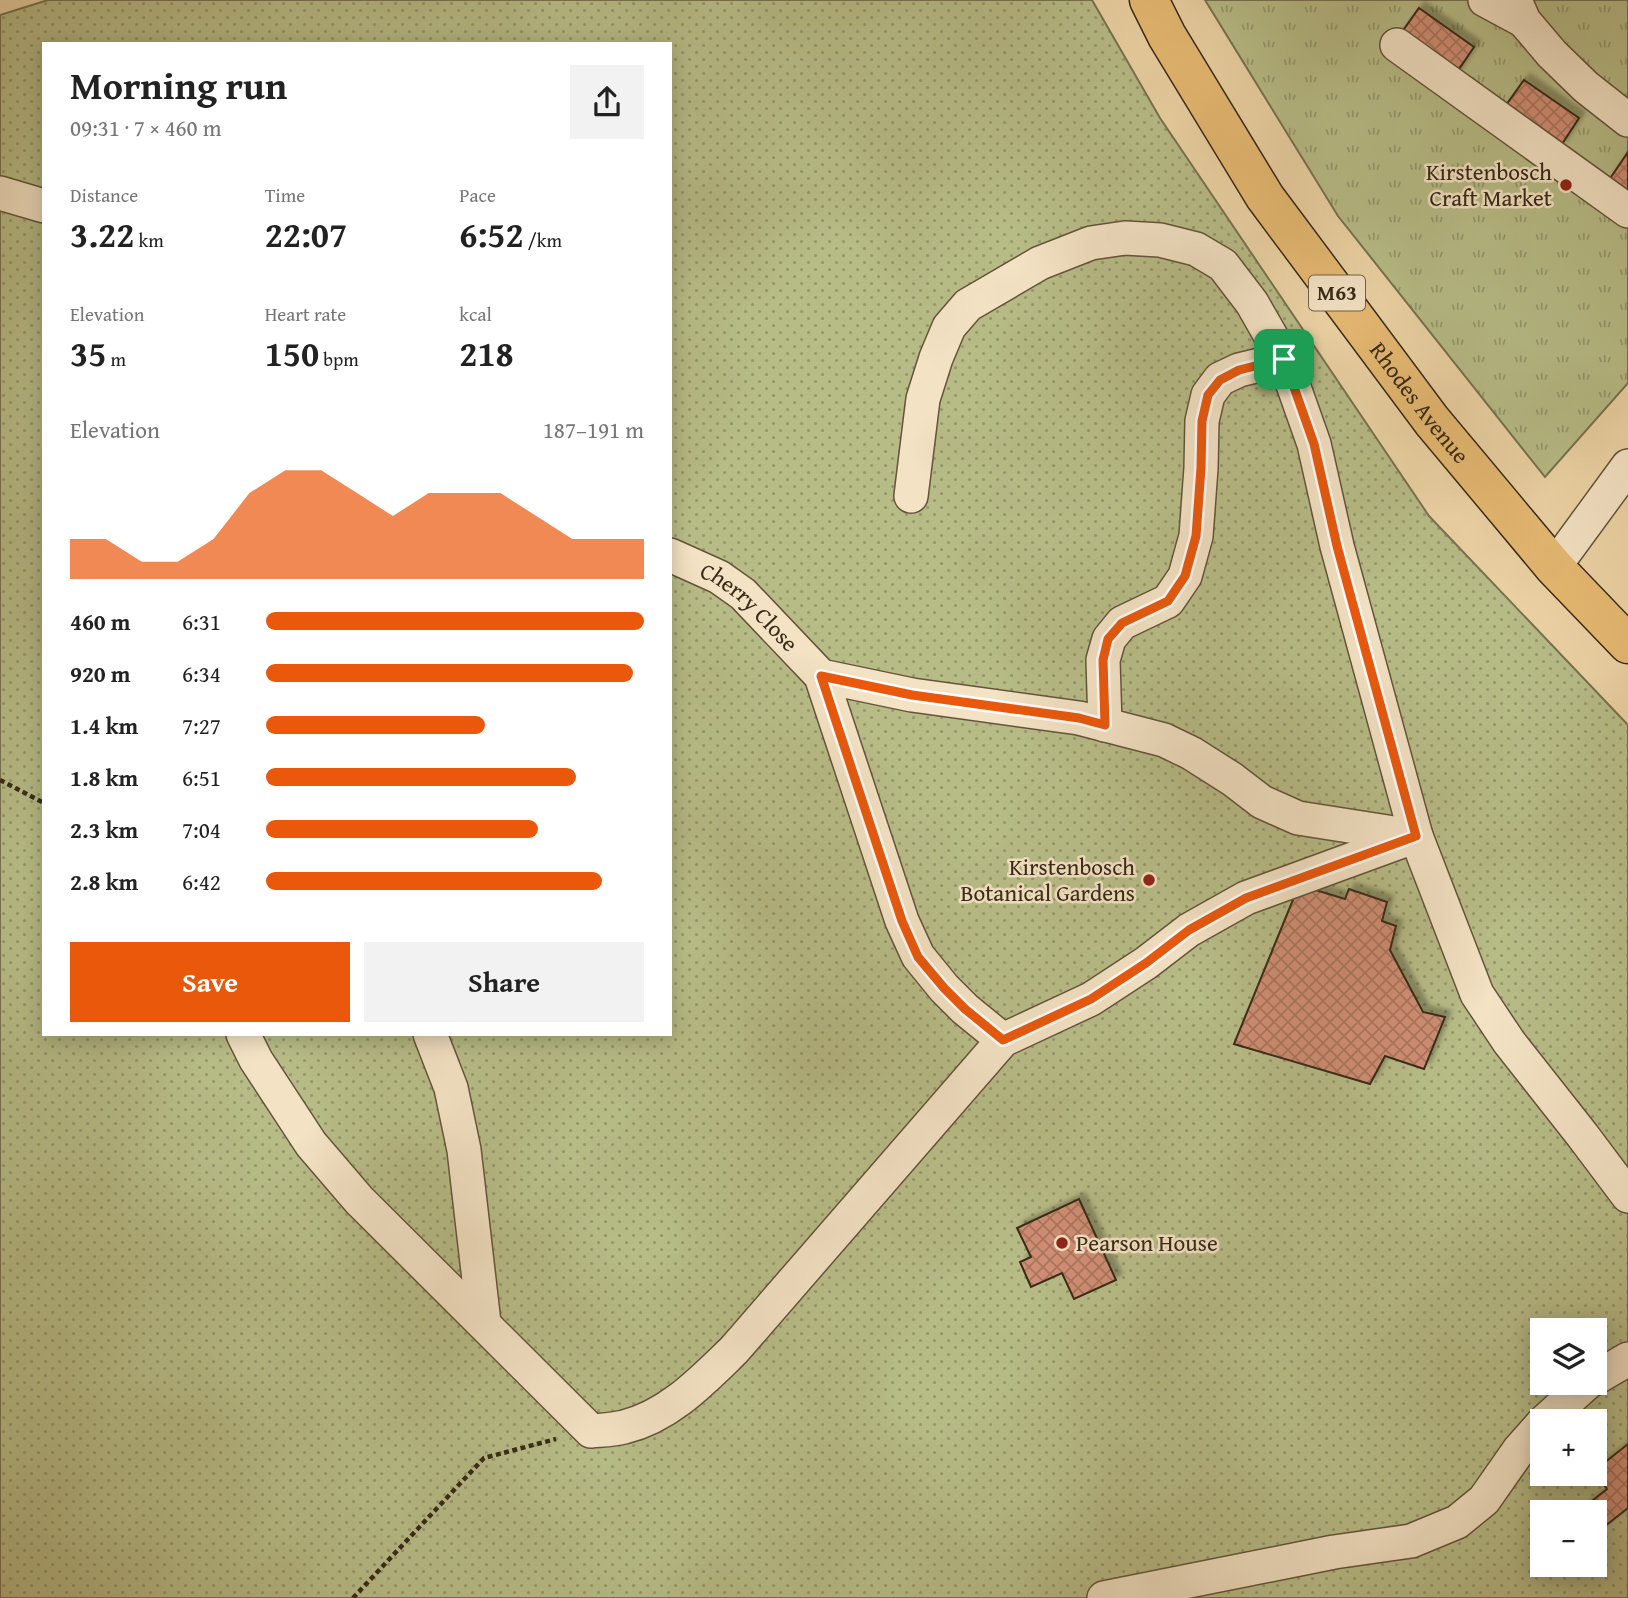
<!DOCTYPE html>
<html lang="en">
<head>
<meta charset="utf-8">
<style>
  :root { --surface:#fff; --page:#f2f2f2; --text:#222; --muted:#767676; --accent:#ea580c }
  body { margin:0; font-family:"Gentium Book Plus",serif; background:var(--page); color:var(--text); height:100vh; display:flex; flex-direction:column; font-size:26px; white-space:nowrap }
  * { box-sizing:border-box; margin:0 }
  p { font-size:23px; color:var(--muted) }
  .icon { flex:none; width:38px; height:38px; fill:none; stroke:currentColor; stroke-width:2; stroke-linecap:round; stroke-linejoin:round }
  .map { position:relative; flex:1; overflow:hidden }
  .details { position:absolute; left:42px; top:42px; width:630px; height:994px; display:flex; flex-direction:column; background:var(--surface); border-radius:0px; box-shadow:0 4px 18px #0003 }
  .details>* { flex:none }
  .tools { position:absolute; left:1530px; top:1318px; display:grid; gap:14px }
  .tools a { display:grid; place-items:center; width:77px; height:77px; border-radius:0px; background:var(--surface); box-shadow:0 4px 18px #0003; font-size:35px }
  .pin { position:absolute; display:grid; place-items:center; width:60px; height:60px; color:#fff; margin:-30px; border-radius:14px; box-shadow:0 4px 10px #0006 }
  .round { display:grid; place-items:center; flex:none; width:74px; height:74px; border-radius:0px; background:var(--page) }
  .summary { display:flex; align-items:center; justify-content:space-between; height:119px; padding:0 28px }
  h1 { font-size:38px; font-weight:800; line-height:52px }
  .figures { display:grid; grid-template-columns:repeat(3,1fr); gap:10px; height:119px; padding:7px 28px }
  .figures div { display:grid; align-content:center }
  .figures b { font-size:35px; font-weight:800 }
  .figures small { font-size:19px; font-weight:400 }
  .figures p { font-size:19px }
  .chart { height:196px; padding:14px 28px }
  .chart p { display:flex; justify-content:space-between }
  .chart svg { width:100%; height:126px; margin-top:7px; fill:var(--accent); opacity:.7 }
  .primary-button { display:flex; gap:14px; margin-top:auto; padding:14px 28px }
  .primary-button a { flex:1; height:80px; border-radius:0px; background:var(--accent); color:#fff; font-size:28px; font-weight:800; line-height:80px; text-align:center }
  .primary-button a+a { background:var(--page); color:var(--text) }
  ul { padding:0 28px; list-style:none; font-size:23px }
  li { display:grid; grid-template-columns:112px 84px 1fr; align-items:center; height:52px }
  li i { height:18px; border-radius:9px; background:var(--accent) }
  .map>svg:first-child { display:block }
  .grass { fill:url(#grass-tufts); stroke:#77734f; stroke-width:2 }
  .park { fill:url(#park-dots); stroke:#77734f; stroke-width:2; fill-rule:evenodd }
  .building { fill:url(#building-cross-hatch); stroke:#372a17; stroke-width:2; filter:url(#shadow) }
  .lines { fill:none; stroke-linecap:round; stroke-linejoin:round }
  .minor-casing { stroke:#64543a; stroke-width:36 }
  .major-casing { stroke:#372a17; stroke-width:41 }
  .path { stroke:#372a17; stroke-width:4.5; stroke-dasharray:5 3.5; stroke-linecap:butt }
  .minor { stroke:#f3e2c4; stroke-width:33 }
  .major { stroke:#e6ba72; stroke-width:38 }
  .route-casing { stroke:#fff; stroke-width:14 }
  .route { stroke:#ea580c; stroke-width:9 }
  .poi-dot { fill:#8f2418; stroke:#f3e2c4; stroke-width:2.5 }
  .labels { text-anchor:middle; stroke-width:5; stroke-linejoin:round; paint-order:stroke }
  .shield { fill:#f3e2c4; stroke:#6f614b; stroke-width:2 }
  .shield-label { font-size:21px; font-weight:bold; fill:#372a17 }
  .poi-label { font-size:23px; fill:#372a17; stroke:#f3e2c4; text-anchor:end }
  .street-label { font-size:23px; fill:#372a17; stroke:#f3e2c4 }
</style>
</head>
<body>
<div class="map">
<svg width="1628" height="1598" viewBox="0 0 1628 1598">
  <defs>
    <pattern id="grass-tufts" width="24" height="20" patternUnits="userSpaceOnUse" patternTransform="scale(1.75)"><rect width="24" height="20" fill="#b7bc87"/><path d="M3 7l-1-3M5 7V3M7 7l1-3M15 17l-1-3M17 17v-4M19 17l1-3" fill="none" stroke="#96996d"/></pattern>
    <pattern id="park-dots" width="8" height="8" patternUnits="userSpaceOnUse" patternTransform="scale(1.75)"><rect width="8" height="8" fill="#b7bc87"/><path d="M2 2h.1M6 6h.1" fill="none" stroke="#96996d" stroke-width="1.8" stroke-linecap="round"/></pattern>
    <pattern id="building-cross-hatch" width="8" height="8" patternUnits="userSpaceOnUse" patternTransform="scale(1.75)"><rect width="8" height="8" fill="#d08e74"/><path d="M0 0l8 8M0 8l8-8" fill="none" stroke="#aa745e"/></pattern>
    <filter id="shadow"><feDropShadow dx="6" dy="-6" stdDeviation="2" flood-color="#0004"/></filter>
  </defs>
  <rect width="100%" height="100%" fill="#ecd3a5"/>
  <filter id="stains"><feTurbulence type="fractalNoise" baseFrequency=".00286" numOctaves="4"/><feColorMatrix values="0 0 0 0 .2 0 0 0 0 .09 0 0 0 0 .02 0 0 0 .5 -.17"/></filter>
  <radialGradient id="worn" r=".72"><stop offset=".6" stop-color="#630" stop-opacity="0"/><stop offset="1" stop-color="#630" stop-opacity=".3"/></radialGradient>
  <polygon class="grass" points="1205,0 1628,0 1628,383 1545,477 1338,216"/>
  <path class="park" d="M48,0H1092L1160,118L1429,516L1628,725V1598H0V15ZM44,44H670V1034H44ZM1542,1330H1594V1382H1542ZM1542,1421H1594V1474H1542ZM1542,1512H1594V1564H1542Z"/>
  <g class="building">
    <polygon points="1419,8 1474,47 1455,75 1399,36"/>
    <polygon points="1524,80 1579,118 1560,147 1504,108"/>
    <polygon points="1628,152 1628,194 1609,180"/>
    <polygon points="1299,885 1345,899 1349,889 1387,902 1382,921 1396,926 1390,950 1423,1012 1445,1017 1424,1069 1385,1056 1370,1084 1234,1044"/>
    <polygon points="1079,1199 1116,1280 1074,1299 1062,1273 1031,1287 1020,1262 1031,1257 1017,1228"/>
    <polygon points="1628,1444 1628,1508 1600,1530 1594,1523 1594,1512 1586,1512 1583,1508 1607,1489 1594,1471"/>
  </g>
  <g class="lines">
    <g class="minor-casing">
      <g id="minor">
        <polyline points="1485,0 1524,21"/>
        <polyline points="1515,0 1524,21 1552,54 1586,87 1628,120"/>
        <polyline points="1397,45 1628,211"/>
        <polyline points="0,193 44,206"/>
        <polyline points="911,496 923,399 936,358 949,327 968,305 1040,263 1091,243 1125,238 1160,240 1196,249 1223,265 1252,303 1284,359 1314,444 1337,546 1416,836 1477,994 1509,1042 1583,1136 1628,1196"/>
        <path id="s1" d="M670,555L719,577L743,594L821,676L902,921L918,956L944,988L965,1009L1003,1040"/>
        <polyline points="1554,567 1628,466"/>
        <polyline points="821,676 912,695 1079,718 1164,740 1191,753 1232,779 1262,802 1298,818 1413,836"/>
        <polyline points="1105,725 1103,660 1109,639 1122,623 1168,601 1185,576 1196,536 1201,468 1202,421 1208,395 1220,379 1239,370 1284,359"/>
        <path d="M243,1034L256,1060L311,1144L359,1200L591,1431C602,1430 613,1430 624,1427C669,1416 702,1381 734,1350L1003,1040L1091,999L1146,963L1189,930L1246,898L1416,836"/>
        <polyline points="430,1034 451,1088 464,1150 484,1323"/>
        <polyline points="1594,1379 1628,1359"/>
        <polyline points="1545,1421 1588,1382"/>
        <polyline points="1104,1598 1334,1552 1411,1541 1457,1522 1484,1500 1519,1450 1542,1424"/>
      </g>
    </g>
    <g class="major-casing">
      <g id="major">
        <path id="s2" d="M1149,0L1167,36L1265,197L1432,421L1554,567L1628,644"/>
      </g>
    </g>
    <g class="path">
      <polyline points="0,780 44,803"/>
      <polyline points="353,1598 484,1458 556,1439"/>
    </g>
    <use href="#minor" class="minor"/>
    <use href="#major" class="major"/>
  </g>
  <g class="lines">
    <g class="route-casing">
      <polygon id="route" points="1284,359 1314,444 1337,546 1416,836 1246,898 1189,930 1146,963 1091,999 1003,1040 965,1009 944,988 918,957 902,921 821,676 912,695 1079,718 1105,725 1103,660 1108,639 1122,623 1168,601 1185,576 1196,536 1201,468 1202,421 1208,395 1220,380 1239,370"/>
    </g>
    <use href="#route" class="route"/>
  </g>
  <g class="poi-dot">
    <circle cx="1566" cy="185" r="7"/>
    <circle cx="1149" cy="880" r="7"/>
    <circle cx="1062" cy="1243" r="7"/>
  </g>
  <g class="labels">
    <rect class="shield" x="1309" y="275.5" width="56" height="35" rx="5"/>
    <g class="shield-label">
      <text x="1337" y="300">M63</text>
    </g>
    <g class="poi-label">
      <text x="1552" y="180">Kirstenbosch<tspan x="1552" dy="26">Craft Market</tspan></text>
      <text x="1135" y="875">Kirstenbosch<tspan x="1135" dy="26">Botanical Gardens</tspan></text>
      <text x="1076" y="1251" text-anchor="start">Pearson House</text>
    </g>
    <g class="street-label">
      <text dy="8" stroke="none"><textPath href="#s2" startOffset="486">Rhodes Avenue</textPath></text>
      <text dy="8" stroke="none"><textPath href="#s1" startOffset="96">Cherry Close</textPath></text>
    </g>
  </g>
  <rect width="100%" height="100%" filter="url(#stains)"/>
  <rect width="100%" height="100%" fill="url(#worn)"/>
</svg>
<div class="tools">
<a><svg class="icon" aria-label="layers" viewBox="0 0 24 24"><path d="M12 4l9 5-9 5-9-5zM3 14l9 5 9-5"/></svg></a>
<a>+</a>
<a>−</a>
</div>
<div class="pin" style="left:1284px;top:359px;background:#1e9e55"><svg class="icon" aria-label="arrive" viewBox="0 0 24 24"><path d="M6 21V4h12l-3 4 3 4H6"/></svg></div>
<section class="details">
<div class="summary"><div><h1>Morning run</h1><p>09:31 · 7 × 460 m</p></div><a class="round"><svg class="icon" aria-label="share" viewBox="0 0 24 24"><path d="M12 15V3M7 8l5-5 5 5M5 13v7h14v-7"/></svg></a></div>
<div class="figures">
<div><p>Distance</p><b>3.22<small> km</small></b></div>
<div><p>Time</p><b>22:07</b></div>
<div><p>Pace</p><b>6:52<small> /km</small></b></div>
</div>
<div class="figures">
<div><p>Elevation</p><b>35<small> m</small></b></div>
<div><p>Heart rate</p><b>150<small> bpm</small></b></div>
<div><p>kcal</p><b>218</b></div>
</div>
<div class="chart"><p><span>Elevation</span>187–191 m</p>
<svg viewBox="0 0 160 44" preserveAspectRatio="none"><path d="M0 44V30L10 30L20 38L30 38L40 30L50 14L60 6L70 6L80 14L90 22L100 14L110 14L120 14L130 22L140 30L150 30L160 30V44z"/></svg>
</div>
<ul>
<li><b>460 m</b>6:31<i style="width:100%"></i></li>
<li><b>920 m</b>6:34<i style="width:97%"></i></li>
<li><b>1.4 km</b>7:27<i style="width:58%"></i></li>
<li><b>1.8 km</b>6:51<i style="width:82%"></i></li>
<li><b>2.3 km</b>7:04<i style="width:72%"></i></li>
<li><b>2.8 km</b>6:42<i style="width:89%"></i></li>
</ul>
<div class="primary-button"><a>Save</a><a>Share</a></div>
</section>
</div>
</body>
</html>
